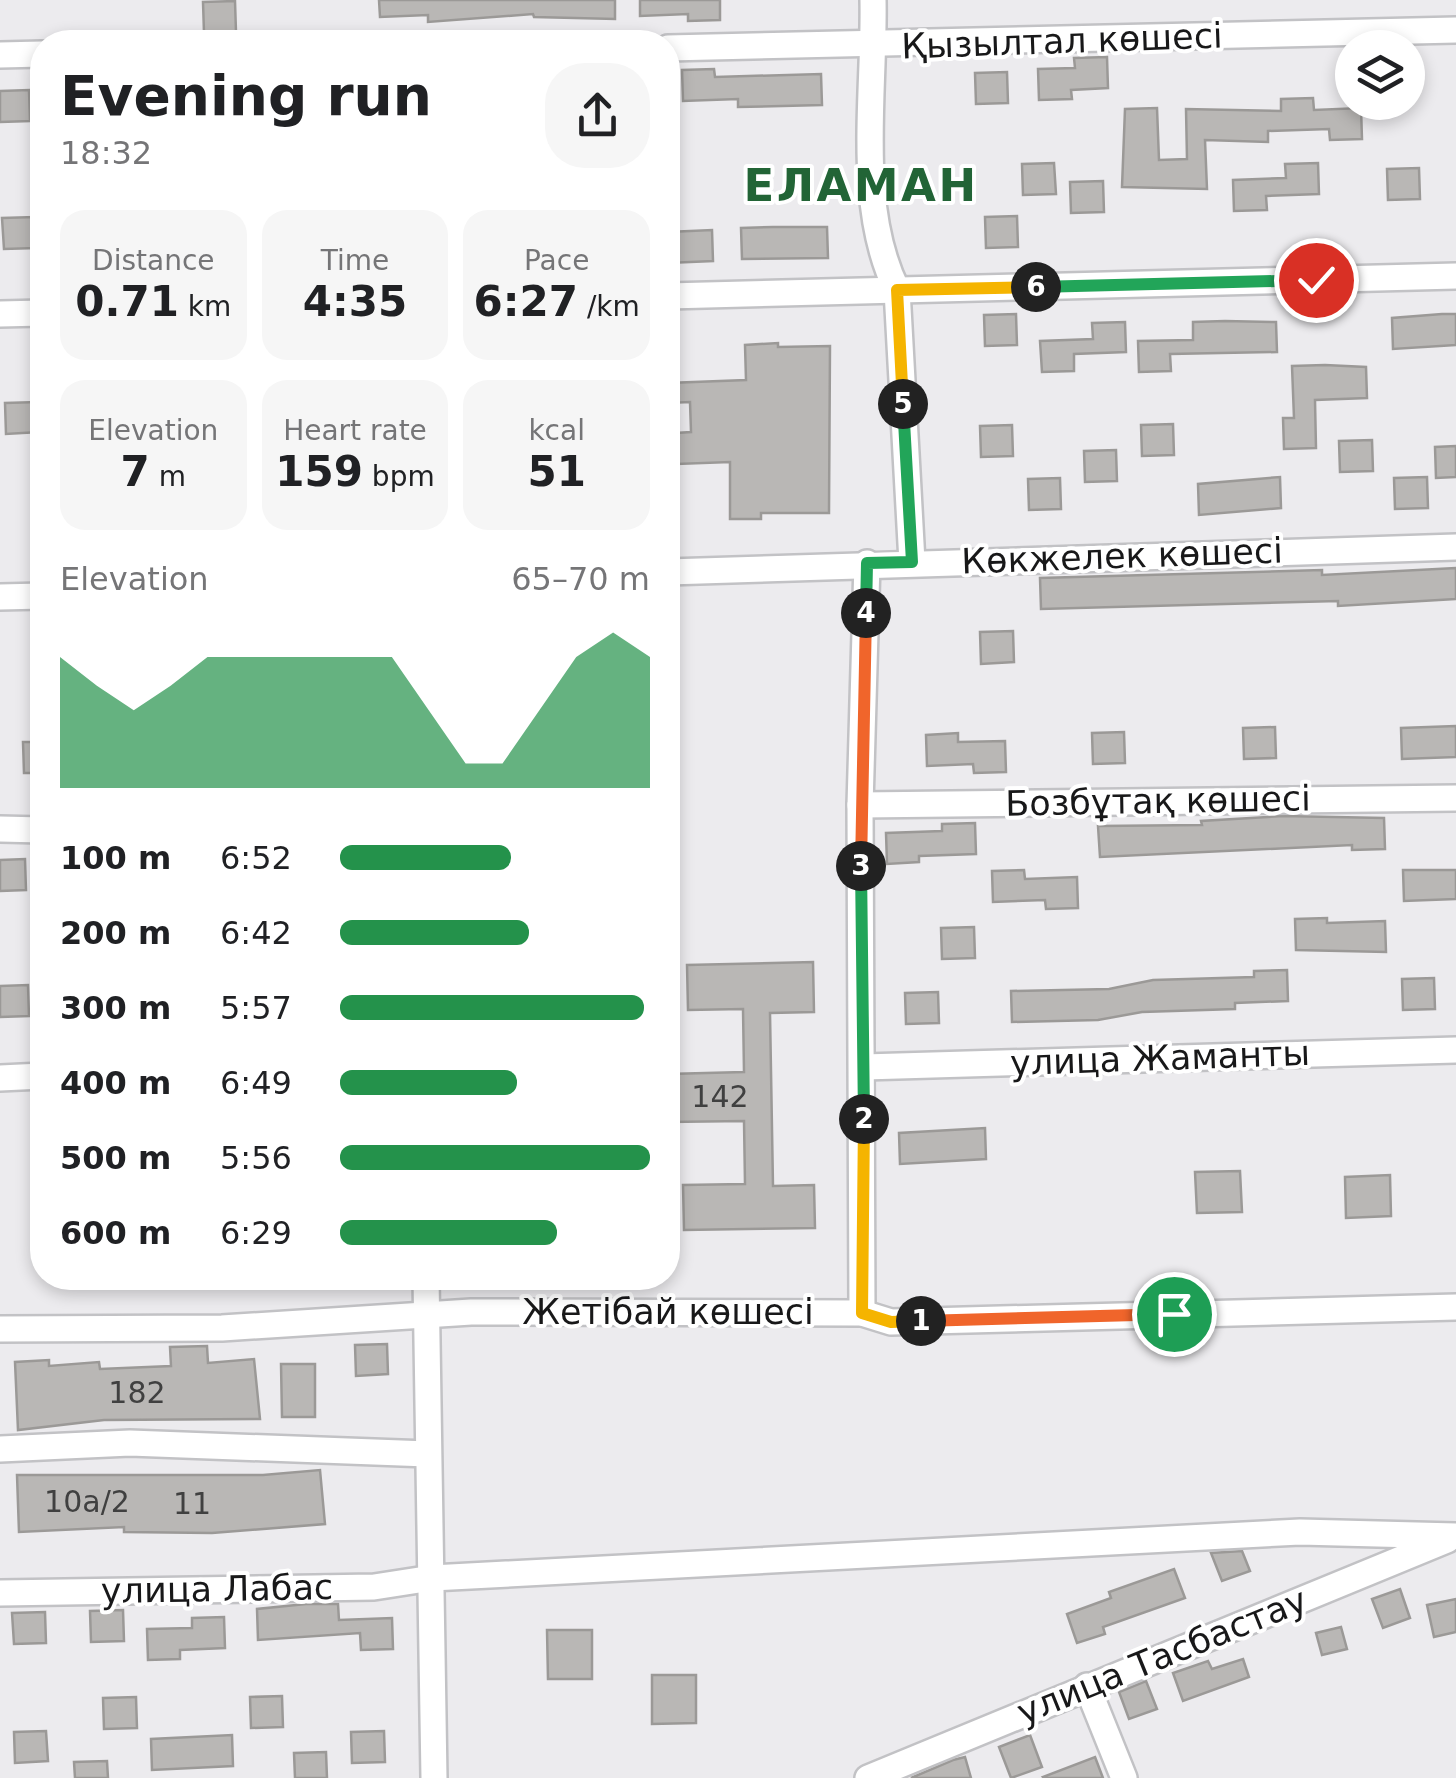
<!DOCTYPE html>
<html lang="en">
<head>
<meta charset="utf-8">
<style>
  :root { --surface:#fff; --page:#f6f6f6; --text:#202124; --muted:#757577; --accent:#24924b }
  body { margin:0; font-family:"DejaVu Sans",sans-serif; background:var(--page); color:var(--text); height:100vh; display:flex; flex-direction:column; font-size:38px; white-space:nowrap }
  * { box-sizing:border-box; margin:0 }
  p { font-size:32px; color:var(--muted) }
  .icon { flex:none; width:55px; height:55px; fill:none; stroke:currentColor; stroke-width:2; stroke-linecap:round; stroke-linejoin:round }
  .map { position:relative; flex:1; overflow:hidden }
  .panel { position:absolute; left:30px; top:30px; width:650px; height:1260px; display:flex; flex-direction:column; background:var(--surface); border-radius:40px; box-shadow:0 5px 15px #0003 }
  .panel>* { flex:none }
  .controls { position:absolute; left:1335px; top:30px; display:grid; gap:20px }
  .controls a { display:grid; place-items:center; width:90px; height:90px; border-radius:50%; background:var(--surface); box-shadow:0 5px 15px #0003; font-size:50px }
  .pin { position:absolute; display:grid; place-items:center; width:85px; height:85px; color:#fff; margin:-42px; border:5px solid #fff; border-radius:50%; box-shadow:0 2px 10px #0007 }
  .km { position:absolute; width:50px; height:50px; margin:-25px; border-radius:50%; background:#222; color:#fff; font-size:28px; line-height:50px; text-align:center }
  .round { display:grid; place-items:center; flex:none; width:105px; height:105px; border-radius:40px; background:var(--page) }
  .overview { display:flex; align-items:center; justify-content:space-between; height:170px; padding:0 30px }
  h1 { font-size:55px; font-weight:700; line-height:75px }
  .figures { display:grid; grid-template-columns:repeat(3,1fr); gap:15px; height:170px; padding:10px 30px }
  .figures div { display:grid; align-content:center; border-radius:25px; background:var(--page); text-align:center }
  .figures b { font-size:42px; font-weight:700 }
  .figures small { font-size:28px; font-weight:400 }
  .figures p { font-size:28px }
  .chart { height:280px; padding:20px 30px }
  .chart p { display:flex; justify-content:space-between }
  .chart svg { width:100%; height:180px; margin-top:10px; fill:var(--accent); opacity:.7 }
  ul { padding:0 30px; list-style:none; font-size:32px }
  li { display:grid; grid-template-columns:160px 120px 1fr; align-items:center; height:75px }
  li i { height:25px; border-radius:12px; background:var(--accent) }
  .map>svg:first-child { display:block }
  .building { fill:#b9b7b5; stroke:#9b9997; stroke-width:2.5 }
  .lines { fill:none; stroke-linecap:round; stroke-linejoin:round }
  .minor-casing { stroke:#c2c2c5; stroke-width:30 }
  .minor { stroke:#fff; stroke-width:25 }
  .split-1-casing { stroke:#fff; stroke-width:20 }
  .split-2-casing { stroke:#fff; stroke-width:20 }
  .split-3-casing { stroke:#fff; stroke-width:20 }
  .split-4-casing { stroke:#fff; stroke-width:20 }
  .split-5-casing { stroke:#fff; stroke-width:20 }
  .split-6-casing { stroke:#fff; stroke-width:20 }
  .split-7-casing { stroke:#fff; stroke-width:20 }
  .split-1 { stroke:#f0652b; stroke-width:12 }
  .split-2 { stroke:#f5b400; stroke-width:12 }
  .split-3 { stroke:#22a559; stroke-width:12 }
  .split-4 { stroke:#f0652b; stroke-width:12 }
  .split-5 { stroke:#22a559; stroke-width:12 }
  .split-6 { stroke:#f5b400; stroke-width:12 }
  .split-7 { stroke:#22a559; stroke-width:12 }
  .labels { text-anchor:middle; stroke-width:8; stroke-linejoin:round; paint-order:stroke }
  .number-label { font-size:30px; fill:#404040 }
  .street-label { font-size:35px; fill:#181819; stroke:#fff }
  .district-label { font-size:45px; font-weight:bold; letter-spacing:2.5px; fill:#226436; stroke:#fff }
</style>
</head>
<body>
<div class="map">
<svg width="1456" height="1778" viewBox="0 0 1456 1778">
  <rect width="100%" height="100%" fill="#ecebee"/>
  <g class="building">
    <polygon points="379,0 615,0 615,19 534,17 533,14 428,22 428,15 380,17"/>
    <polygon points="640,0 720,0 720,20 688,21 688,14 640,16"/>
    <polygon points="235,1 236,32 204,33 203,2"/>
    <polygon points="1107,57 1108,88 1071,90 1072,99 1039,100 1038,69 1075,68 1074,58"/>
    <polygon points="714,69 715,77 821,74 822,105 738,107 738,99 683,101 682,70"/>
    <polygon points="1007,72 1008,103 976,104 975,73"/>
    <polygon points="29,90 30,121 0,122 0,91"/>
    <polygon points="1313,98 1314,110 1361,108 1362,139 1330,140 1329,129 1268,131 1268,142 1205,140 1207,189 1122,187 1125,109 1157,108 1159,160 1187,159 1186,109 1281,111 1281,99"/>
    <polygon points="1054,163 1056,194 1023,195 1022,164"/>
    <polygon points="1318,163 1319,194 1266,196 1267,210 1234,211 1233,180 1286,178 1285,164"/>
    <polygon points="1419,168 1420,199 1388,200 1387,169"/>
    <polygon points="1103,181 1104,212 1071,213 1070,182"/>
    <polygon points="1017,216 1018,247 986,248 985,217"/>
    <polygon points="35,217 36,248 4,249 2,218"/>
    <polygon points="773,227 827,227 828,258 742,259 741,228"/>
    <polygon points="712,230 713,261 668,263 668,232"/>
    <polygon points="1016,314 1017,345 985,346 984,315"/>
    <polygon points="1442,314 1456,314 1456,345 1393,349 1392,318"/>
    <polygon points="1225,321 1276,322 1277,352 1170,354 1171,371 1139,372 1138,341 1193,340 1193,322"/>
    <polygon points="1125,322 1126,352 1074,354 1074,371 1042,372 1040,341 1093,339 1092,323"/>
    <polygon points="778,343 778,347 830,346 829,513 761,513 761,519 730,519 730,462 677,464 676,433 691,432 690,402 668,403 668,383 746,380 745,345"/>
    <polygon points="1325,365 1366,367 1367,398 1315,400 1316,448 1284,449 1283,418 1294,418 1292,366"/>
    <polygon points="38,402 39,432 6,434 5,403"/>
    <polygon points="1173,424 1174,455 1142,456 1141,425"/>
    <polygon points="1012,425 1013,456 981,457 980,426"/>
    <polygon points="1372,440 1373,471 1340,472 1339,441"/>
    <polygon points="1456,446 1456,477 1436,478 1435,447"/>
    <polygon points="1116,450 1117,481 1085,482 1084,451"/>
    <polygon points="1280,477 1281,508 1199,515 1198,484"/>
    <polygon points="1427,477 1428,508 1395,509 1394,478"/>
    <polygon points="1060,478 1061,509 1029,510 1028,479"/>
    <polygon points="1456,568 1456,599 1338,606 1338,601 1041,609 1040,578 1322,570 1322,575"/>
    <polygon points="1013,631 1014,662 981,664 980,632"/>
    <polygon points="1456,726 1456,757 1402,759 1401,728"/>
    <polygon points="1275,727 1276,758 1244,759 1243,728"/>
    <polygon points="1124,732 1125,763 1093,764 1092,733"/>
    <polygon points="958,733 958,742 1005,741 1006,772 974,773 973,764 927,766 926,735"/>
    <polygon points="23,742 42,742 42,773 24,773"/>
    <polygon points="1283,816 1384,818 1385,849 1352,850 1352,845 1100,857 1098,826 1202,825 1201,821"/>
    <polygon points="975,823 976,854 919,856 919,862 887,864 886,833 942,831 942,824"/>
    <polygon points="25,859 26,890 0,891 0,860"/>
    <polygon points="1024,870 1025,879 1077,877 1078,908 1046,909 1045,900 993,902 992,871"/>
    <polygon points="1403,870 1456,870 1456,899 1404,901"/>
    <polygon points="1327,918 1327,923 1385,921 1386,952 1296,950 1295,919"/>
    <polygon points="974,927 975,958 942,959 941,928"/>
    <polygon points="813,962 814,1012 770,1013 773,1186 814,1185 815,1228 684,1230 683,1185 745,1184 744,1121 668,1122 668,1074 744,1072 743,1009 688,1010 687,965"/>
    <polygon points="1287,970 1288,1001 1235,1003 1235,1009 1142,1012 1098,1020 1012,1022 1011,991 1109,989 1153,980 1254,977 1254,971"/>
    <polygon points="1434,978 1435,1009 1403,1010 1402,979"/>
    <polygon points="28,985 29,1016 0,1017 0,986"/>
    <polygon points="938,992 939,1023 906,1024 905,993"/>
    <polygon points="985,1128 986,1159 900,1164 899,1133"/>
    <polygon points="1240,1171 1242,1212 1197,1213 1195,1172"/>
    <polygon points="1390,1175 1391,1216 1346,1218 1345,1177"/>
    <polygon points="387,1344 388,1374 356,1376 355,1345"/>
    <polygon points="207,1346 208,1363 254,1359 260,1419 104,1420 18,1430 15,1362 49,1360 49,1366 99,1362 100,1369 171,1366 170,1347"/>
    <polygon points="281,1364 315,1364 315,1417 282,1417"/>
    <polygon points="320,1470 325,1524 212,1533 124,1532 124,1527 19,1532 17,1475 263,1475"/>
    <polygon points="1242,1551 1250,1571 1222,1581 1211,1553"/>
    <polygon points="1174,1569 1185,1598 1103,1627 1105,1634 1077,1643 1067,1614 1111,1598 1109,1592"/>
    <polygon points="1400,1589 1410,1618 1383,1628 1372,1599"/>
    <polygon points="1456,1599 1456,1632 1434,1637 1427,1605"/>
    <polygon points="306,1604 338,1604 339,1620 392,1618 393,1649 361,1650 360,1633 258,1640 257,1609"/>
    <polygon points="123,1610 124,1641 91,1642 90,1611"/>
    <polygon points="45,1612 46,1643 14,1644 12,1613"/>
    <polygon points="224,1617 225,1648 180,1650 180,1659 148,1660 147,1629 192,1628 192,1618"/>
    <polygon points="1341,1627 1347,1649 1322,1655 1316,1633"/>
    <polygon points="547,1630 592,1630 592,1679 548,1679"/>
    <polygon points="1243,1659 1249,1677 1183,1701 1173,1673 1208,1661 1212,1669"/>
    <polygon points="652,1675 696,1675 696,1723 652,1724"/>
    <polygon points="1146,1681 1157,1709 1129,1719 1119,1692"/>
    <polygon points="282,1696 283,1727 251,1728 250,1697"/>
    <polygon points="136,1697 137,1728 104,1729 103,1698"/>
    <polygon points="46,1731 48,1761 15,1763 14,1732"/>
    <polygon points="384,1731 385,1762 352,1763 351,1732"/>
    <polygon points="232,1735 233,1766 152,1770 151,1739"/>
    <polygon points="1030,1735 1042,1767 1011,1778 999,1747"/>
    <polygon points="326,1752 327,1778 295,1778 294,1753"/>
    <polygon points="965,1757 971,1778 911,1778 953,1760"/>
    <polygon points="1095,1757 1103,1778 1044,1778 1043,1777"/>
    <polygon points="107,1761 108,1778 75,1778 74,1762"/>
  </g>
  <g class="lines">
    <g class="minor-casing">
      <g id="minor">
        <path d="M873,0C875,93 855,206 897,290L912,562"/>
        <polyline points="668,48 1456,30"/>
        <polyline points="0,55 42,54"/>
        <polyline points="668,296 1456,276"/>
        <polyline points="0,314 42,313"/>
        <polyline points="668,572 1456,547"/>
        <polyline points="0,597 42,596"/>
        <polyline points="860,805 1456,798"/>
        <polyline points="0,829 42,830"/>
        <polyline points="864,1067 1456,1050"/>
        <polyline points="0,1078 42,1076"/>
        <polyline points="426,1278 434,1778"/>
        <polyline points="862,1313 860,805 867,563"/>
        <polyline points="0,1329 222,1328 471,1312 862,1313 891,1322 1456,1307"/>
        <polyline points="0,1449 130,1443 428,1454"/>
        <polyline points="0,1593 374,1587 432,1578 1300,1532 1456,1536"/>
        <polyline points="1087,1686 1124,1778"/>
        <polyline points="868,1778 1447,1540"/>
      </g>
    </g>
    <use href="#minor" class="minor"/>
  </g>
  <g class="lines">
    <g class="split-1-casing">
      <polyline id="split-1" points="921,1321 1174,1314"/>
    </g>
    <g class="split-2-casing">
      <polyline id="split-2" points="864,1119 862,1313 891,1322 921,1321"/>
    </g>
    <g class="split-3-casing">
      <polyline id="split-3" points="861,866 864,1119"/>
    </g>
    <g class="split-4-casing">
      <polyline id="split-4" points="861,866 866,613"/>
    </g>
    <g class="split-5-casing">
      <polyline id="split-5" points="866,613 867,563 912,562 903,404"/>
    </g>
    <g class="split-6-casing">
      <polyline id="split-6" points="903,404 897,290 1036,287"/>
    </g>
    <g class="split-7-casing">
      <polyline id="split-7" points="1036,287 1316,280"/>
    </g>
    <use href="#split-1" class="split-1"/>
    <use href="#split-2" class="split-2"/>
    <use href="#split-3" class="split-3"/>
    <use href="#split-4" class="split-4"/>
    <use href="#split-5" class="split-5"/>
    <use href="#split-6" class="split-6"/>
    <use href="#split-7" class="split-7"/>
  </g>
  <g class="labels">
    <g class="number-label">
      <text x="720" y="1107">142</text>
      <text x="137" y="1403">182</text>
      <text x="87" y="1512">10а/2</text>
      <text x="192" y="1514">11</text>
    </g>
    <g class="street-label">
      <text transform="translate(1062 41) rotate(-2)" y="12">Қызылтал көшесі</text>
      <text transform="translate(1122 556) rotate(-2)" y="12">Көкжелек көшесі</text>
      <text transform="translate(1158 801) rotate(-1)" y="12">Бозбұтақ көшесі</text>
      <text transform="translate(1160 1058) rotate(-2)" y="12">улица Жаманты</text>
      <text x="668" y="1324">Жетібай көшесі</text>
      <text transform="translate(217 1589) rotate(-1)" y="12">улица Лабас</text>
      <text transform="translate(1162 1656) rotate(-22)" y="12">улица Тасбастау</text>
    </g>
    <g class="district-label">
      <text x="861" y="201">ЕЛАМАН</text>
    </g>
  </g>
</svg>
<div class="controls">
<a><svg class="icon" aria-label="layers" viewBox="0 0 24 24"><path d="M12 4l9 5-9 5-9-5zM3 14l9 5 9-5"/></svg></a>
</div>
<div class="pin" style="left:1174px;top:1314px;background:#1e9e55"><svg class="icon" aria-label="arrive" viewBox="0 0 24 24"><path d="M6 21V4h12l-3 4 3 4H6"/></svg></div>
<div class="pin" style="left:1316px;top:280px;background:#d93025"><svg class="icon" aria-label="check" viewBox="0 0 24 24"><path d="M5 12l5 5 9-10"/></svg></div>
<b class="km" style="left:921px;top:1321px">1</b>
<b class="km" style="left:864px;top:1119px">2</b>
<b class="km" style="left:861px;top:866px">3</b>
<b class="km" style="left:866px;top:613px">4</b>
<b class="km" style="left:903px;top:404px">5</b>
<b class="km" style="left:1036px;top:287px">6</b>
<section class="panel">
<div class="overview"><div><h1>Evening run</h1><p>18:32</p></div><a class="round"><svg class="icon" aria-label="share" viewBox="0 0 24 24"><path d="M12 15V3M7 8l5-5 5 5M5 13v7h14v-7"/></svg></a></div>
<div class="figures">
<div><p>Distance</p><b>0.71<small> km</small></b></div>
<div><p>Time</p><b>4:35</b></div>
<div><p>Pace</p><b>6:27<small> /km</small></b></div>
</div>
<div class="figures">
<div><p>Elevation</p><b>7<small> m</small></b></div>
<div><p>Heart rate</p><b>159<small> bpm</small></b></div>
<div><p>kcal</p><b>51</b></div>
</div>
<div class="chart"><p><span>Elevation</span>65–70 m</p>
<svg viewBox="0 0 160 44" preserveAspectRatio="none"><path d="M0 44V12L10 19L20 25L30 19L40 12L50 12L60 12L70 12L80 12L90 12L100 25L110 38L120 38L130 25L140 12L150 6L160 12V44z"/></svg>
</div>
<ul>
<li><b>100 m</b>6:52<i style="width:55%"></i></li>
<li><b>200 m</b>6:42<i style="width:61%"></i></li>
<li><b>300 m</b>5:57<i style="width:98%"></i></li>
<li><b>400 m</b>6:49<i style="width:57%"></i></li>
<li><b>500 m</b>5:56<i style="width:100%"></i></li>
<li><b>600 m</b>6:29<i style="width:70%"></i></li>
</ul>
</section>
</div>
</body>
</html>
